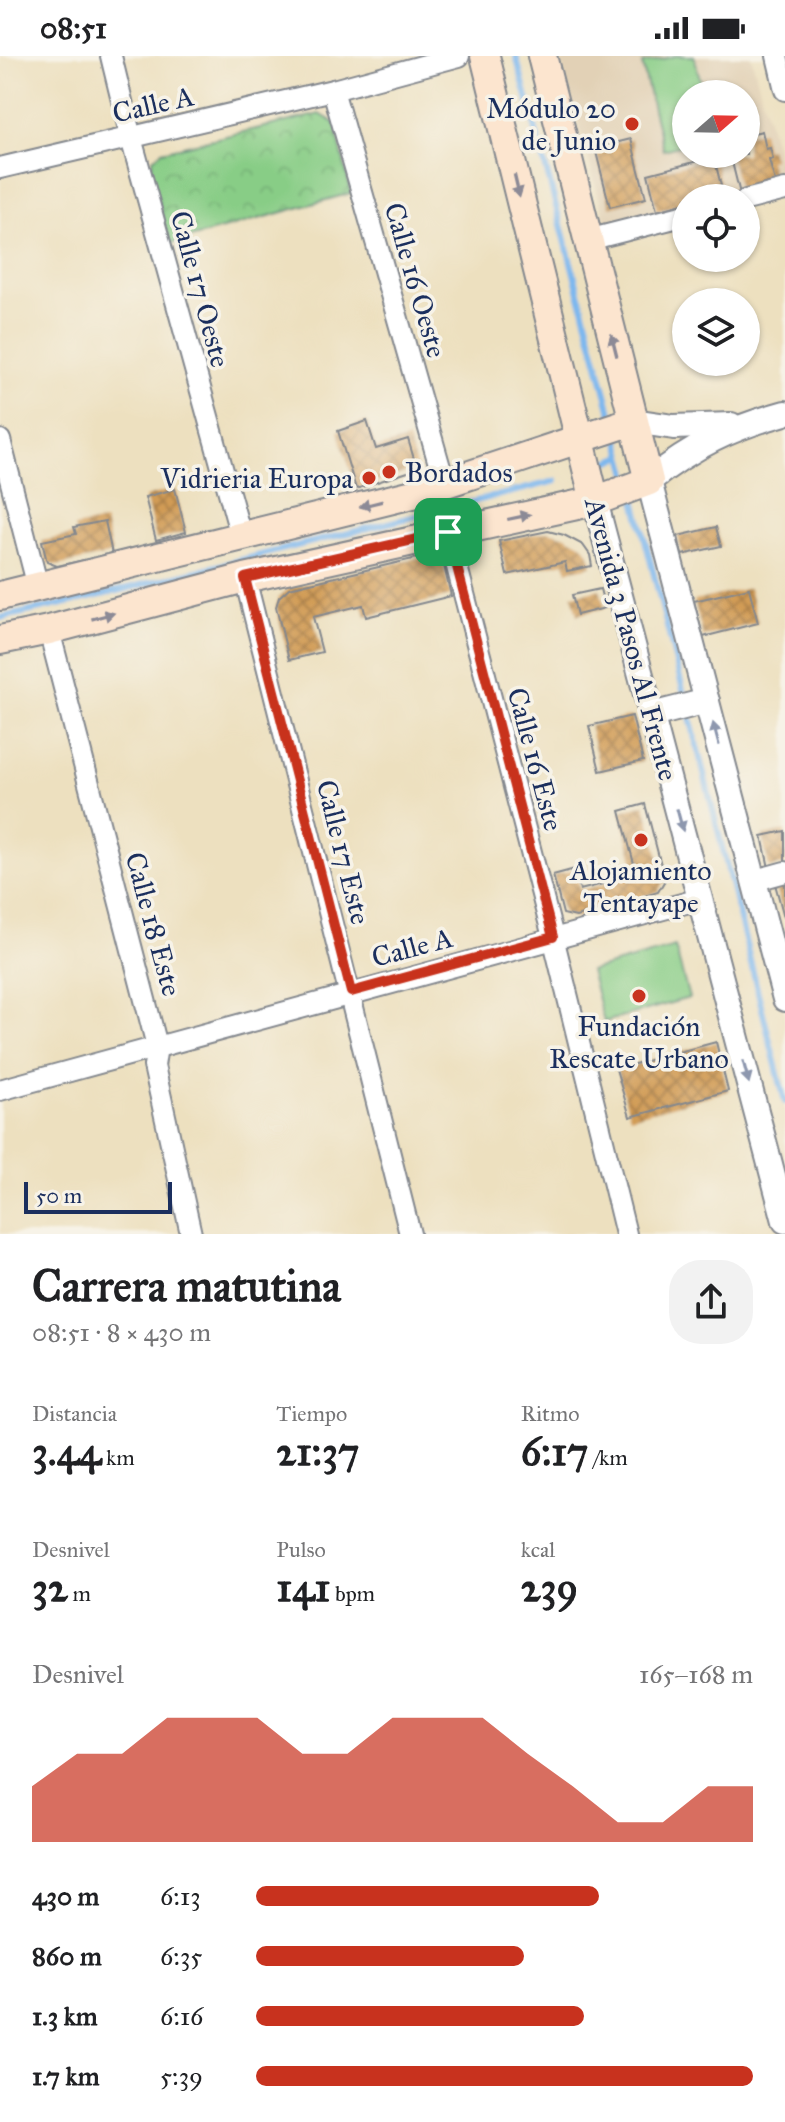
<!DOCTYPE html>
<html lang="es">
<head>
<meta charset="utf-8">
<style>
  :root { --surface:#fff; --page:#f2f2f2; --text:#202124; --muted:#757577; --accent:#c8321e }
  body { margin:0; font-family:"IM FELL Great Primer",serif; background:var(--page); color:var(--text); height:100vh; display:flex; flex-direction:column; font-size:30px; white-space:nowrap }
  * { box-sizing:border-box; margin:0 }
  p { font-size:26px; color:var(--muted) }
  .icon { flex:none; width:44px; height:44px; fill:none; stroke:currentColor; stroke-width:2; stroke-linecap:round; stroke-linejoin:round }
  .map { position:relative; height:1178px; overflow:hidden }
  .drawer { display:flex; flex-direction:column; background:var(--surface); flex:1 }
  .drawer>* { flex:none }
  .needle { width:52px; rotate:70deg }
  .fabs { position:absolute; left:672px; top:24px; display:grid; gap:16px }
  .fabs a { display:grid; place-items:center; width:88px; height:88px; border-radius:50%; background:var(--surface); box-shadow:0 2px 6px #0004; font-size:40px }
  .scale { position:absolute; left:24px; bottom:20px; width:148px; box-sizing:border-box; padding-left:8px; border:4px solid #1b2f5e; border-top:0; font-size:22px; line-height:28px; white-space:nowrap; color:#1b2f5e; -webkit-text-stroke:6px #f7f3e8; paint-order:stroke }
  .pin { position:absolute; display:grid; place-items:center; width:68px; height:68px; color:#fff; margin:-34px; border-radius:16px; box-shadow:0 4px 12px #0006 }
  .round { display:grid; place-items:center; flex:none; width:84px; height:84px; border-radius:32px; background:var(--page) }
  .head { display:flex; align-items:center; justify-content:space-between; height:136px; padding:0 32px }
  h1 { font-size:44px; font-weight:800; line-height:60px }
  .figures { display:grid; grid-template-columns:repeat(3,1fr); gap:12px; height:136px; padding:8px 32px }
  .figures div { display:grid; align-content:center }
  .figures b { font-size:40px; font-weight:800 }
  .figures small { font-size:22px; font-weight:400 }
  .figures p { font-size:22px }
  .chart { height:224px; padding:16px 32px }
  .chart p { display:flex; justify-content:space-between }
  .chart svg { width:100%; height:144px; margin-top:8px; fill:var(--accent); opacity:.7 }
  ul { padding:0 32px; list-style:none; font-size:26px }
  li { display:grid; grid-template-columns:128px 96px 1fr; align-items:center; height:60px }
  li i { height:20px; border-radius:10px; background:var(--accent) }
  .status { display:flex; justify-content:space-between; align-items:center; height:56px; padding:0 40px; background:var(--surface); direction:ltr }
  .status svg { height:22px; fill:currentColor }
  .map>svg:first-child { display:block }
  .built { fill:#e2d1b6; fill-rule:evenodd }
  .grass { fill:#88cd86; stroke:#527e72; stroke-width:2 }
  .park { fill:url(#park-crowns); stroke:#527e72; stroke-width:2 }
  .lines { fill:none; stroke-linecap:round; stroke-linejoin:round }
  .stream { stroke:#7db7ee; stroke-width:6 }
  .building { fill:url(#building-cross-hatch) }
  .minor-casing { stroke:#84888e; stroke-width:24 }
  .tertiary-casing { stroke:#84888e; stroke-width:28 }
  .secondary-casing { stroke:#84888e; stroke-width:32 }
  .minor { stroke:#fff; stroke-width:20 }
  .tertiary { stroke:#fff; stroke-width:24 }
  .secondary { stroke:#fce5cf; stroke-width:28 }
  .oneway { fill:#8c8a96 }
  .oneway2 { fill:#8d97ae }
  .route-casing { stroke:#fff; stroke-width:16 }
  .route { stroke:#c8321e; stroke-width:10 }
  .poi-dot { fill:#c8321e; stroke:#f7f3e8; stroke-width:3 }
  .labels { text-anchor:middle; stroke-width:7; stroke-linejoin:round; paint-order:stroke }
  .street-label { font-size:28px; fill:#1b2f5e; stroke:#f7f3e8 }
  .poi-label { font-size:28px; fill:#1b2f5e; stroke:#f7f3e8; text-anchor:end }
</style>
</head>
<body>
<div class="status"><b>08:51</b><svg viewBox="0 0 49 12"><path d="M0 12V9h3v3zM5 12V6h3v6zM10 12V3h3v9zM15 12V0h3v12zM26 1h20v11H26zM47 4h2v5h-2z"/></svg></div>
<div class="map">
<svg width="785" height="1178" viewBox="0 0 785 1178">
  <defs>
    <pattern id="park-crowns" width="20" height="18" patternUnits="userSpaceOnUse" patternTransform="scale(2)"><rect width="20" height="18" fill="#88cd86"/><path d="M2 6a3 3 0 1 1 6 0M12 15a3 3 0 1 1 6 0" fill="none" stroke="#75b076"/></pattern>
    <pattern id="building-cross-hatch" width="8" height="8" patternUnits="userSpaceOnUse" patternTransform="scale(2)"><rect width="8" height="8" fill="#d19b55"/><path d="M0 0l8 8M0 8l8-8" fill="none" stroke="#a97f4a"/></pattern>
  </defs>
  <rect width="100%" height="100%" fill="#f7f3e8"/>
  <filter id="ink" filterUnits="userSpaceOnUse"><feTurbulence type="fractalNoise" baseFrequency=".0125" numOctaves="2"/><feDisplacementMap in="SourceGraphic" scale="16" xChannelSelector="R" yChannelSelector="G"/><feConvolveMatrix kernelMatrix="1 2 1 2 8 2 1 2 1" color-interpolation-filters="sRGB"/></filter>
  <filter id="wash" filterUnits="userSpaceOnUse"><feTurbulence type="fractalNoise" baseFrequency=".006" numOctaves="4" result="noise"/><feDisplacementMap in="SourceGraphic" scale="32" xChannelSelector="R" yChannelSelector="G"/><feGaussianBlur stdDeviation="1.8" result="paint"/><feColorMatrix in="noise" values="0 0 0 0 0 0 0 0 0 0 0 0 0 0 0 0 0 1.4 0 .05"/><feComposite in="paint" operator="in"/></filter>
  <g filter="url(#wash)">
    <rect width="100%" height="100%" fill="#ede0bf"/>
    <path class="built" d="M560,0H751L784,123L712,142H686V149L607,170ZM686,38H746V98H686Z"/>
    <g class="grass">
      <polygon points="675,0 694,0 704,38 686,38 686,88 663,94 642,8"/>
      <polygon points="675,891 689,942 604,966 590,915"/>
    </g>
    <polygon class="park" points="320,58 335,67 351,137 169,188 151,114 153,103 162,95"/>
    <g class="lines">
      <g class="stream">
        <polyline points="516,0 613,364"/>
        <polyline points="617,378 630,425"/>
        <polyline points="598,410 623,400"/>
        <polyline points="634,440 686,646"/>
        <polyline points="0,562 85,543 556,425"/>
        <polyline points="689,657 785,1046"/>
      </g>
    </g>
    <g id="blocks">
      <g class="building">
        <polygon points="762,75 766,93 770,92 773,103 769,104 776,129 740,138 730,98 746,98 746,79"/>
        <polygon points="631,83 646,142 610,151 595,92"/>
        <polygon points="714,101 723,138 707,142 686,142 686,147 657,155 648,118"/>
        <polygon points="367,365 376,393 408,383 417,413 356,433 338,375"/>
        <polygon points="175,433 186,476 156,484 145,441"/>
        <polygon points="105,465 112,498 57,510 47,506 42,485 76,478 74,471"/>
        <polygon points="716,471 721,490 682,499 678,480"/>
        <polygon points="548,475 564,479 583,489 590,499 592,510 567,515 565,506 507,519 499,485"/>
        <polygon points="430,499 444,510 451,540 366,561 363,549 313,561 322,596 289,604 276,551 279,541 289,532"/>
        <polygon points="749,532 758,567 703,581 694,545"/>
        <polygon points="600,533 605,552 577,559 572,539"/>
        <polygon points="632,660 643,705 600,715 589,670"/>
        <polygon points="645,748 665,824 658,836 576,861 563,858 553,819 575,813 580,834 637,819 620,755"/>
        <polygon points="785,775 785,809 769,812 762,780"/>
        <polygon points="785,825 785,861 784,861 775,828"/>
        <polygon points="716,986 728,1035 630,1061 616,1013"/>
      </g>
    </g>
  </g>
  <g filter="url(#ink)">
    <use href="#blocks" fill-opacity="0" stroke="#84888e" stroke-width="2"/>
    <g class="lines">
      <g class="minor-casing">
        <g id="minor">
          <polyline points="111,0 131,82 241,480"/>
          <polyline points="777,0 785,34"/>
          <polyline points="333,34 445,429"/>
          <polyline points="0,112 333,34 459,0"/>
          <polyline points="746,144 785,134"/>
          <polyline points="588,184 686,159"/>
          <polyline points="0,384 38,531"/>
          <polyline points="448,476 553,881 626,1178"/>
          <polyline points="245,522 410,1178"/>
          <polyline points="49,574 157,990 154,1010 191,1178"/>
          <polyline points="756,824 785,816"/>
          <polyline points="0,1034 700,843"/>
        </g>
      </g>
      <g class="tertiary-casing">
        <g id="tertiary">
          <path d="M785,357C731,372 693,390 649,425L785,943"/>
          <polyline points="633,365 674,371 731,369"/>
          <polyline points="595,445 785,1165"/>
          <polyline points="652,659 707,645"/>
        </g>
      </g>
      <g class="secondary-casing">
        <g id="secondary">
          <polyline points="485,0 595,445"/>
          <polyline points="0,540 413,438 633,365"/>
          <polyline points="0,584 49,574 245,522 595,445 649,425 542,0"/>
        </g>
      </g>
      <use href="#minor" class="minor"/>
      <use href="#tertiary" class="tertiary"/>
      <use href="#secondary" class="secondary"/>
    </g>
    <defs><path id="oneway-solid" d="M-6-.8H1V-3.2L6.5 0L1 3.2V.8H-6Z" transform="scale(2)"/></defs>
    <g class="oneway">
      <use href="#oneway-solid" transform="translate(517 130) rotate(77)"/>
      <use href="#oneway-solid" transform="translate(614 289) rotate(-104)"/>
      <use href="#oneway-solid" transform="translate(371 448) rotate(166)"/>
      <use href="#oneway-solid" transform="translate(519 461) rotate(-12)"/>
      <use href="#oneway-solid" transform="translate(103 560) rotate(-15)"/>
    </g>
    <g class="oneway2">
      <use href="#oneway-solid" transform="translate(716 678) rotate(-105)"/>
      <use href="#oneway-solid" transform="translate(680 764) rotate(75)"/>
      <use href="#oneway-solid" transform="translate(746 1016) rotate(75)"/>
    </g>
  </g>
  <g class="lines" filter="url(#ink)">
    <g class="route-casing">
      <polygon id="route" points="448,476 553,881 351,936 245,522"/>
    </g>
    <use href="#route" class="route"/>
  </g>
  <g class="poi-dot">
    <circle cx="632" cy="68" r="8"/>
    <circle cx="389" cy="416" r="8"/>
    <circle cx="369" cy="422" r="8"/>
    <circle cx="641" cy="784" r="8"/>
    <circle cx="639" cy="940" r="8"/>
  </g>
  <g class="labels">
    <g class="street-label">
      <text transform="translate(153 48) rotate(-13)" y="10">Calle A</text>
      <text transform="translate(416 224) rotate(74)" y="10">Calle 16 Oeste</text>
      <text transform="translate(201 233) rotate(75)" y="10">Calle 17 Oeste</text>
      <text transform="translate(632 583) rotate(75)" y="10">Avenida 3 Pasos Al Frente</text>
      <text transform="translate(536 703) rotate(75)" y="10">Calle 16 Este</text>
      <text transform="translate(344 796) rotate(76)" y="10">Calle 17 Este</text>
      <text transform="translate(154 868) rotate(75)" y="10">Calle 18 Este</text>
      <text transform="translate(412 891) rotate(-15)" y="10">Calle A</text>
    </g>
    <g class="poi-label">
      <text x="616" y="62">Módulo 20<tspan x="616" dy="32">de Junio</tspan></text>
      <text x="405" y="426" text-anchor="start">Bordados</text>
      <text x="353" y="432">Vidrieria Europa</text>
      <text x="641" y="824" text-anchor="middle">Alojamiento<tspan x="641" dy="32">Tentayape</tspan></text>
      <text x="639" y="980" text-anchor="middle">Fundación<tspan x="639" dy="32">Rescate Urbano</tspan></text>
    </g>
  </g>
</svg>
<div class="fabs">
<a><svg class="needle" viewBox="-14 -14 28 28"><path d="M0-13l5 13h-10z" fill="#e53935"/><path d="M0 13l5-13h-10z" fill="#757577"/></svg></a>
<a><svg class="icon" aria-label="locate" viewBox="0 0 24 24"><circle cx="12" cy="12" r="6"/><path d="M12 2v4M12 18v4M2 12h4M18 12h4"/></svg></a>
<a><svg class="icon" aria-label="layers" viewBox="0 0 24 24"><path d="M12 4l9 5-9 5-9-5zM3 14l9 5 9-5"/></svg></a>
</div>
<div class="scale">50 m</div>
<div class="pin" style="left:448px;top:476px;background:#1e9e55"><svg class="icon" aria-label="arrive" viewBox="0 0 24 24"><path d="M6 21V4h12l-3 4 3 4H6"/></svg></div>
</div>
<section class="drawer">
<div class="head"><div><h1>Carrera matutina</h1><p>08:51 · 8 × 430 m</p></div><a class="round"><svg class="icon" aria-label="share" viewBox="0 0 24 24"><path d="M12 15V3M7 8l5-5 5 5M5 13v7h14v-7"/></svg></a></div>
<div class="figures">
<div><p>Distancia</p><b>3.44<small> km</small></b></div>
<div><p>Tiempo</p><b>21:37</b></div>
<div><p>Ritmo</p><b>6:17<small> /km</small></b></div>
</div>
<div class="figures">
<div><p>Desnivel</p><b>32<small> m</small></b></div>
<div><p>Pulso</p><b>141<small> bpm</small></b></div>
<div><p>kcal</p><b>239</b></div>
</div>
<div class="chart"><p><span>Desnivel</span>165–168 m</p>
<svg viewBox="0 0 160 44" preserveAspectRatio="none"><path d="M0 44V27L10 17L20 17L30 6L40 6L50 6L60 17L70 17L80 6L90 6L100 6L110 17L120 27L130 38L140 38L150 27L160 27V44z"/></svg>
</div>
<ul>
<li><b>430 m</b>6:13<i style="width:69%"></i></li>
<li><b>860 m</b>6:35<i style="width:54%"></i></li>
<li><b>1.3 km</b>6:16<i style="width:66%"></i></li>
<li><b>1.7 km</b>5:39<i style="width:100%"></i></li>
</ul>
</section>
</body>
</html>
